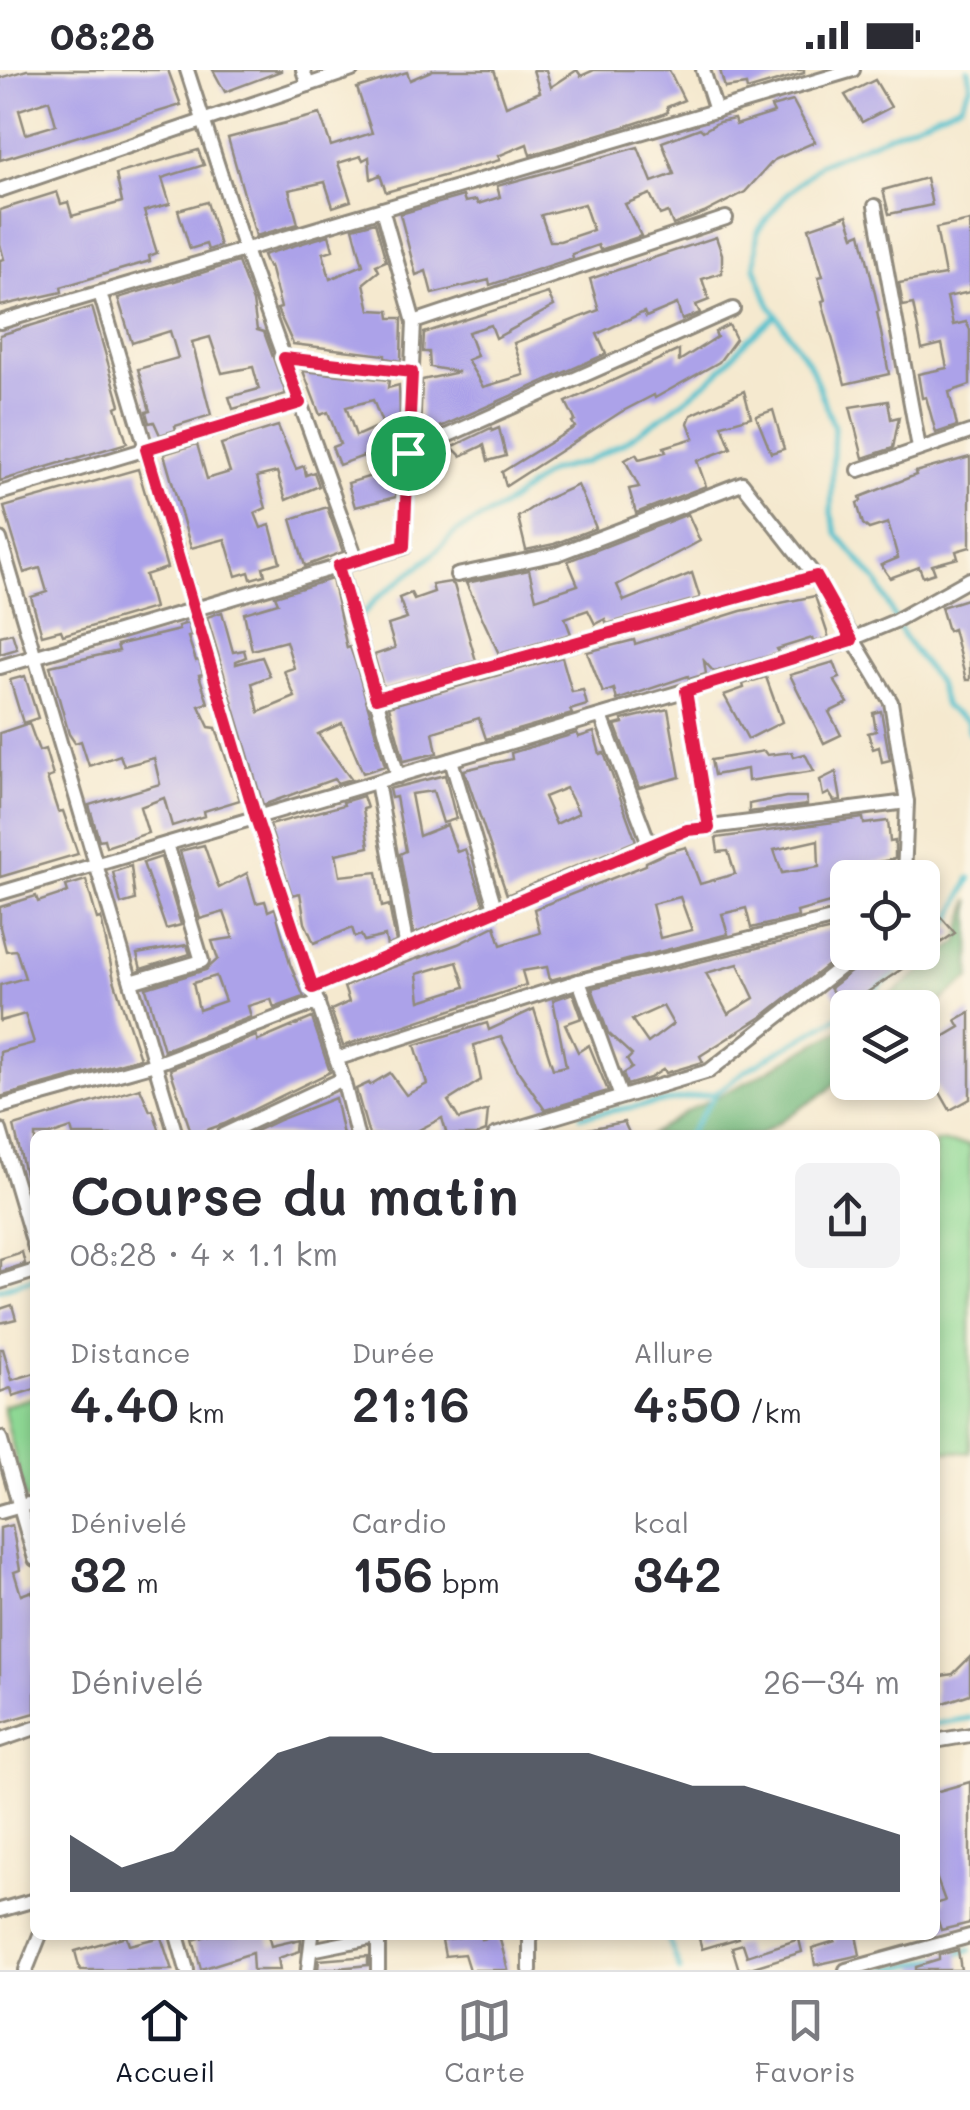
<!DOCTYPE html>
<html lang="fr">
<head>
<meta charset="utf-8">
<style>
  :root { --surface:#fff; --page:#f2f2f3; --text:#2b2b33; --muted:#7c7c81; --line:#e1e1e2; --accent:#111827 }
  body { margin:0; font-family:Mali,sans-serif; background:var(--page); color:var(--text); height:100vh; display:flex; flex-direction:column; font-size:38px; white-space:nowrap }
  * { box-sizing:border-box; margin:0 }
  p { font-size:32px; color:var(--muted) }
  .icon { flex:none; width:55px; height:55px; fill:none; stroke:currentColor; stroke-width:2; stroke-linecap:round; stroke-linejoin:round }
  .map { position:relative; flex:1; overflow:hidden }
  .details { position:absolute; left:30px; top:1060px; width:910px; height:810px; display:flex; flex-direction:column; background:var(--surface); border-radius:15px; box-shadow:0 5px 15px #0003 }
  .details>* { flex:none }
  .buttons { position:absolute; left:830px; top:790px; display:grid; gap:20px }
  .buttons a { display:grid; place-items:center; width:110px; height:110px; border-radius:15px; background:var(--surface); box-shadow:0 5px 15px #0003; font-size:50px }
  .pin { position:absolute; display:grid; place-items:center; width:85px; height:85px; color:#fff; margin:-42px; border:5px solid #fff; border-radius:50%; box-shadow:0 2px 10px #0007 }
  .round { display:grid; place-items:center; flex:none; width:105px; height:105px; border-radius:15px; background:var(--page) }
  .headline { display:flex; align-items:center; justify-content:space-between; height:170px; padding:0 40px }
  h1 { font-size:55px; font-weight:600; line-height:75px }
  .figures { display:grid; grid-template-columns:repeat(3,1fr); gap:15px; height:170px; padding:10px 40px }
  .figures div { display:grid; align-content:center }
  .figures b { font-size:50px; font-weight:600 }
  .figures small { font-size:28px; font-weight:400 }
  .figures p { font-size:28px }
  .chart { height:280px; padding:20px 40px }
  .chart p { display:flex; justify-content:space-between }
  .chart svg { width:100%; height:180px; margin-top:10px; fill:var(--accent); opacity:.7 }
  .status { display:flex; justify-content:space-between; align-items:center; height:70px; padding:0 50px; background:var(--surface); direction:ltr }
  .status svg { height:28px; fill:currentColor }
  .tabs { display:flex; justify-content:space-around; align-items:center; height:140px; border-top:2px solid var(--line); background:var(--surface); font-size:28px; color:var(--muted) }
  .tabs a { display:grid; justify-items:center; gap:5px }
  .tabs .on { color:var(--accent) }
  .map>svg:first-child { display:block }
  .green { fill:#8fd995; stroke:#5d8260; stroke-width:2.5 }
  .forest { fill:#73b97e; stroke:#4f7254; stroke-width:2.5 }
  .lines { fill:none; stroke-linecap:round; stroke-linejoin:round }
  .stream { stroke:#55c1ce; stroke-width:5 }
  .building { fill:#aca2e9; fill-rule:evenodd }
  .minor-casing { stroke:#908a7d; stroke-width:18 }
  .minor { stroke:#fff; stroke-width:12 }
  .route-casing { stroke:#fff; stroke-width:20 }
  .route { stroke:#e11d48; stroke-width:12 }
</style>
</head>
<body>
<div class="status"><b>08:28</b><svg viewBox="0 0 49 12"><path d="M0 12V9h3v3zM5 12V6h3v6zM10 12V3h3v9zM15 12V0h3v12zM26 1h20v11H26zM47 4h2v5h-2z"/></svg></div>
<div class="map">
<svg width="970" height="1900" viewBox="0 0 970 1900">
  <rect width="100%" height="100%" fill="#fcf5e5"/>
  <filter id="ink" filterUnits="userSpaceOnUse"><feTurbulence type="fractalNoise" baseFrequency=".01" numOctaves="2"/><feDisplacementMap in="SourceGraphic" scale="20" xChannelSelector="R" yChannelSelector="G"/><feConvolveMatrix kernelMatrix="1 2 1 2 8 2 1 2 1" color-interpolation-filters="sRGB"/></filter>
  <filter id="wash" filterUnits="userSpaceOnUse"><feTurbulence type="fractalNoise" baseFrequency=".0048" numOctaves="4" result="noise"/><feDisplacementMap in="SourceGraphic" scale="40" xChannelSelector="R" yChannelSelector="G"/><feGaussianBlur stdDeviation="2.25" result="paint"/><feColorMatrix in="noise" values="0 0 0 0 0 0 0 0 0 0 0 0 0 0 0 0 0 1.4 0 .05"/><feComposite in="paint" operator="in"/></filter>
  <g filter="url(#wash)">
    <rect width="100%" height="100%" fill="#f5e9cf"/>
    <g class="green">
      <polygon points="935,1072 970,1075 970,1383 935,1380"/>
      <polygon points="35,1327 35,1427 25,1430 3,1336"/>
    </g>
    <g class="forest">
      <polygon points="970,829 970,908 923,946 922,938 875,937 958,872"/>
      <polygon points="847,956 847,1003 827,1021 759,1065 650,1065 685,1042 751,1010"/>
    </g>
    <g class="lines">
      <g class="stream">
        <polyline points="968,0 970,11"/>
        <polyline points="970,15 961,34 820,94 783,128 757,162 755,197 769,234 811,297 834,357 831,443 837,464 878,513 903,566 938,613 945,637 967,651 970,664"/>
        <polyline points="359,549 376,529 427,490 456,462 501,438 550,401 586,392 625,372 669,342 717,304 747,270 777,245"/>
        <polyline points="942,858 952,848 970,808"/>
        <polyline points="855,938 898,901"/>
        <polyline points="581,1046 716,1023"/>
        <polyline points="688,1065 716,1023 745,1001 848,941"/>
        <polyline points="0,1219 35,1208"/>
        <polyline points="935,1654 970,1648"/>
        <polyline points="667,1865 680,1900"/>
        <polyline points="957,1884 970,1880"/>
        <polyline points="885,1900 941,1888"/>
      </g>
    </g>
    <g id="blocks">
      <g class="building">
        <path d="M27,0H168L181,35L0,90V8ZM49,30L56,55L26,64L19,40Z"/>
        <polygon points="213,0 281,0 281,1 225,22"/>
        <polygon points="433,0 494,0 506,36 540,22 533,0 546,0 551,17 577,0 581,6 594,0 669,0 684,30 667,37 668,42 661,45 627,56 530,85 527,74 498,86 500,90 386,122 380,105 371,109 369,87 363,90 361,86 338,93 351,131 333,137 325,112 289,120 298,154 256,166 228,68 320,44 331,76 372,63 357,18 407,2 410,10"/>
        <polygon points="720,0 804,0 804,3 747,20 746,15 725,18"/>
        <polygon points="875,10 891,37 862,52 845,25"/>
        <path d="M793,31L815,72L774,90L745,122L704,143L673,155L668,142L660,145L650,124L625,134L641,166L600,180L598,175L572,184L573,188L490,215L489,210L432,224L426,201L416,205L400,144L463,126L465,132L476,130L478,134L500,127L497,116L638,77L652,112L674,104L662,72L700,58L703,61L719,52L734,49L736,55L774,43L771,37ZM584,134L593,160L560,171H550L541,145Z"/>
        <polygon points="198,80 204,95 162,108 170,134 144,141 157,183 149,186 150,191 61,217 62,222 0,236 0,190 4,189 0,174 0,140 57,122 61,134 68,132 72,146 122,132 116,104"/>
        <polygon points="926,108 932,135 889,144 883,120"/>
        <polygon points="207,132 220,176 208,180 206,174 190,179 178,140"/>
        <polygon points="847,145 854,166 861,163 879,241 877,242 889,304 845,314 822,231 825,230 818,207 823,206 809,158"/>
        <polygon points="970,151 970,222 947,227 953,255 966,252 970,260 970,315 949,322 957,356 936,363 926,327 922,328 918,304 947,298 942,274 922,279 913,234 903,236 899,213 945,205 936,158"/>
        <polygon points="375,152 386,191 376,195 379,201 364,213 370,240 389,241 390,248 402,248 401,291 385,288 385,285 293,274 277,239 281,238 270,196 268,197 263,185 329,165 333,180 323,183 330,209 363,195 353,158"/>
        <polygon points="716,167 722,184 722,203 702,209 709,230 696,235 700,243 682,250 677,234 646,247 644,242 597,264 606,284 420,366 422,310 459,302 430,297 429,282 423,282 424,263 548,223 554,236 496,268 491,255 468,262 477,286 467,290 483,317 524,305 514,273 599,240 590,209"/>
        <polygon points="238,192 253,232 257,260 264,262 286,324 233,339 229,327 259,319 253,297 222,303 210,267 192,272 211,345 175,356 176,360 160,365 154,352 149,353 146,342 150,341 138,299 178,288 170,261 132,273 118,228"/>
        <polygon points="92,237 120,335 116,337 127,373 0,411 0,265"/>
        <polygon points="729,255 736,269 719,292 655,328 654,325 621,342 506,416 502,402 575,357 572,352 575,350 566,332 679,280 679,291 717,267 715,262"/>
        <polygon points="303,301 389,310 388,318 399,315 400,346 382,353 373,330 346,337 356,366 385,353 397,374 339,395 332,377 340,374 328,342 320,345"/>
        <polygon points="744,321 751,347 722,355 731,378 697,391 706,416 636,443 629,419 639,417 625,390 636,384 639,389 666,382 664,377 694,368 688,353 691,345"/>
        <polygon points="888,331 891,349 899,347 893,378 863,388 850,337"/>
        <polygon points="773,340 784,379 771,383 756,346"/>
        <polygon points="278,356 296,399 304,396 306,405 314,402 319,416 286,430 277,402 257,407 266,438 255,443 261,458 270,455 280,492 263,497 265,505 251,509 249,502 236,506 225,469 191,478 164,384 197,374 207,409 230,402 221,374"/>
        <polygon points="491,358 492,361 499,358 506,386 488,391 484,375 461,386 452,377"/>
        <polygon points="441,385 445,399 425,407 425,420 416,422 418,392"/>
        <polygon points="970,387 970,477 956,481 958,488 932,495 935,503 923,507 919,497 890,508 881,495 898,488 888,453 869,459 863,454 857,433 861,431 860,427 916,405 915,402"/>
        <polygon points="398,398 396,427 355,437 348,413"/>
        <polygon points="138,399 167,498 145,505 154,538 63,565 61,560 42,565 31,527 47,522 40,498 24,503 4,437"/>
        <polygon points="578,415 596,458 554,474 526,480 518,447 542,431"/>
        <polygon points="327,437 343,482 305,496 291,449"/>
        <polygon points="688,444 700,471 617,515 624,531 692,503 700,528 607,554 605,549 595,554 588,540 565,548 571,564 499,584 466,513 529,500 536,529 578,515 568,491"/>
        <polygon points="332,509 347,578 350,577 355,591 385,696 363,703 342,653 318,664 351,709 337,713 334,709 263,735 207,547 222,542 233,582 244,580 246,587 236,591 236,594 262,587 270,606 252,613 259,642 295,627 284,601 294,598 286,571 252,580 244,543 278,533 275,526"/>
        <polygon points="450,512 454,515 476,591 383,617 374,585 395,578 388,555 407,549 399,528 411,523 414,529 434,522 432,515"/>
        <polygon points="815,526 829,568 813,572 812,568 777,579 779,583 714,602 704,591 706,604 689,609 688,606 617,630 614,619 603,623 587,582 634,570 635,574 741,541"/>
        <polygon points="970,528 970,610 966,610 953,559 948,561 941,537"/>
        <polygon points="188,553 191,566 188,567 196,591 199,590 203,604 199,605 208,633 199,636 209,657 216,658 240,730 204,741 205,746 172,756 164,728 140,737 148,763 106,777 104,769 99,770 89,735 160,714 154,688 124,696 120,685 89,696 81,671 75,673 69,664 50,596 119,581 117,575 179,560 178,556"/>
        <polygon points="12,563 17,579 0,584 0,566"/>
        <polygon points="562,587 572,622 583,620 587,635 570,640 572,644 486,669 479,648 433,662 437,683 404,691 389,636"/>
        <polygon points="834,592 840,608 834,610 848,633 829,642 841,665 824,673 790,605"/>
        <polygon points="25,606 38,648 23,653 10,610"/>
        <polygon points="766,607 782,652 748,669 724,625 744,618 743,614"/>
        <polygon points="668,639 680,707 639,718 615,655 623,653 622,650"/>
        <polygon points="881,641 890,690 882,692 879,677 873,679 868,663 876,661 873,643"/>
        <polygon points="29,653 39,681 45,679 53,706 47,708 58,742 63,741 78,784 0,807 0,663"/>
        <path d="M594,662L600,684L604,683L636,771L507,825L464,700L512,689L511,683L577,663L579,667ZM566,718L579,743L556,754L544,727Z"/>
        <polygon points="764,681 767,685 792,682 794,687 805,684 814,701 748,711 747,699 714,705 711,690"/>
        <polygon points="836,702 841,730 834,731 829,723 823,726 820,710"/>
        <polygon points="445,705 456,749 443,753 433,721 411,724 419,766 447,755 457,782 465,779 484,835 414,864 400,784 406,781 396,727 391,728 389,719"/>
        <polygon points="363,726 367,738 363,739 369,777 336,784 340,806 377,802 382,837 389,835 396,872 387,876 385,866 364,871 361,865 355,867 352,858 314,873 305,853 300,823 292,825 269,755 344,735 343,732"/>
        <polygon points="786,727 806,727 807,735 749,742 749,734"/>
        <path d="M863,748L864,754L888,751L890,772L895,771V789L868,794L870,808H848V828L797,842L798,847L751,858L746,838L722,844L728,864L550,910L547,897L522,901L526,915L343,976L331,940L349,932L344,917L368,906L458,874L495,856L501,875L540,863L534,839L646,795V792L668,782L686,777L700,814L735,804L728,781L718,782L716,768ZM818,770L819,797L782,803L774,780ZM680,827L692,860L660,868L652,834ZM457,892L465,917L420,931L417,904Z"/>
        <path d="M204,775L219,818L247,803L256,833L265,831L268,841L275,838L290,894L304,927L274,938L271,929L248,936L251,947L164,980L146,918L206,900L218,889L212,871L233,868L224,842L200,849L180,781ZM216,906L225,931L199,940L193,913Z"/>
        <polygon points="161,787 181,855 166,859 143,793"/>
        <polygon points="131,796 135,830 121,834 113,802"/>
        <polygon points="86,810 97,849 101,848 114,910 140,988 0,1027 0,982 34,973 25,944 0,951 0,915 25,908 16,880 6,881 0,857 0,837 36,826 38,832 68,822 66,816"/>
        <polygon points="922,826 955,863 844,938 830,918 866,890 870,882 922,882"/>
        <path d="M848,856V879L763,946L700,986L703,992L666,1003L664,999L650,1008L627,1015L623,1004L632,998L627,990L632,985L608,963L592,918ZM738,894L754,928L728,944L706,903ZM663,936L673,954L648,973L632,950Z"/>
        <polygon points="187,875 190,884 141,899 137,884"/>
        <polygon points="573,923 582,948 565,954 578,982 589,975 608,1021 545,1040 519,1002 501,967 474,975 481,1010 448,1031 459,1049 488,1040 486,1061 476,1065 447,1065 442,1048 409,1065 369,1065 356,1019 369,1013 370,1015 390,1003 406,1025 427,1014 415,975 487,953 489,960 534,939 553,999 566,996 553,930"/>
        <polygon points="970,942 970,1029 950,1040 929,1003 937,999 922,976 922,970 934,963 938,970 960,957 956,950"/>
        <polygon points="312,948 330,1002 224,1054 192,1065 170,999 256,966 258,971"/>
        <polygon points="140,1018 150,1041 153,1040 161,1065 73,1065 71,1058 50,1065 35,1065 35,1125 30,1126 14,1056"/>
        <polygon points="335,1028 343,1065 247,1065 279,1050"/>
        <polygon points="624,1052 630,1065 589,1065 588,1059"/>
        <polygon points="22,1182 25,1194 0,1202 0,1189"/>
        <polygon points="12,1235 16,1249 0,1253 0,1239"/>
        <polygon points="0,1279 3,1279 12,1310 35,1303 35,1319 13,1326 11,1318 0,1322"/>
        <polygon points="12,1455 20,1500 14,1502 21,1525 32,1521 35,1531 35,1643 0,1653 0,1458"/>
        <polygon points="970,1587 970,1624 935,1636 935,1607 953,1604"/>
        <polygon points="970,1712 970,1853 941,1860 938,1851 935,1852 935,1834 945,1831 935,1804 935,1722"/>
        <polygon points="210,1865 268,1865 271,1876 301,1869 300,1881 278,1888 280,1900 253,1900 252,1883 201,1899 193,1870"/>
        <polygon points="472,1865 480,1865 481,1869 499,1866 508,1900 469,1900 464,1884 445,1886 442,1870"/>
        <polygon points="698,1865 738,1865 739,1868 702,1879"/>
        <polygon points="834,1865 856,1865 860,1885 815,1895 812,1878 835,1871"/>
        <polygon points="126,1866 129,1875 161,1867 172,1900 80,1900 75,1881"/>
        <polygon points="799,1869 802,1882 744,1900 739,1900 732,1877 743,1874 747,1886"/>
        <polygon points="958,1880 961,1900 916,1900 916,1897 939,1890 939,1885"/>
        <polygon points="368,1886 368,1895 318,1900 319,1890"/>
      </g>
    </g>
  </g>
  <g filter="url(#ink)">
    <use href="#blocks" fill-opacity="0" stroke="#908a7d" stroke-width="2.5"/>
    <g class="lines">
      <g class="minor-casing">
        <g id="minor">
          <polyline points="187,0 245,180 357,491"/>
          <polyline points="303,0 308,15"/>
          <polyline points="703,0 716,41"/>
          <polyline points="0,120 352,0"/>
          <polyline points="875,136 919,378"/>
          <polyline points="100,223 256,748 343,1009 357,1065"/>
          <polyline points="0,252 853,0"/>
          <polyline points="414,252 726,148"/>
          <polyline points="284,289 412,302"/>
          <polyline points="408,383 733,239"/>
          <polyline points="859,400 970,362"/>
          <polyline points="0,423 300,333"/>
          <polyline points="0,469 176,1065"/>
          <polyline points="339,496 398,706"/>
          <polyline points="457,505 557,484 742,413 815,506 891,632 907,732 904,808"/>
          <polyline points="0,597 404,477 414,252 382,139"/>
          <polyline points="686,621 709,758"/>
          <polyline points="376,629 815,506"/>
          <polyline points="601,646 650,776"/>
          <polyline points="451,690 496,841"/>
          <polyline points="377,712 407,879"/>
          <polyline points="0,823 833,577 895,551 970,509"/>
          <polyline points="579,911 621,1027"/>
          <polyline points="131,912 202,891 167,774"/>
          <polyline points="313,918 687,760 907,732"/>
          <polyline points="336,989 579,911 848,845"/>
          <polyline points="0,1037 155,994 318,932"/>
          <polyline points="0,1060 35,1178"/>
          <polyline points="223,1065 343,1009"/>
          <polyline points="495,1065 709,1001 860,882"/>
          <polyline points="0,1212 35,1201"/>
          <polyline points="0,1368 35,1489"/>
          <polyline points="0,1442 35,1432"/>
          <polyline points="0,1670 35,1658"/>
          <polyline points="935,1671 970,1665"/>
          <polyline points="0,1840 35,1830"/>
          <polyline points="177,1865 187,1900"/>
          <polyline points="530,1865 530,1900"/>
          <polyline points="378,1866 378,1900"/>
          <polyline points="311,1880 385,1865"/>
          <polyline points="26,1900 40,1865"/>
          <polyline points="308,1900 312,1865"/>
          <polyline points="846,1900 970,1866"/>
        </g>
      </g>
      <use href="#minor" class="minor"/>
    </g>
  </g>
  <g class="lines" filter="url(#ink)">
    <g class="route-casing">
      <polygon id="route" points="284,288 412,302 404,476 338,496 376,628 816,506 852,570 686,621 709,758 687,760 313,918 256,748 146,379 300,333"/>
    </g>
    <use href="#route" class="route"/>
  </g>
</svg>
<div class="buttons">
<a><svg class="icon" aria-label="locate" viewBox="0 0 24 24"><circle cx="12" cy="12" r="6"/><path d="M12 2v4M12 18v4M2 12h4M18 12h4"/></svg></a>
<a><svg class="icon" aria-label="layers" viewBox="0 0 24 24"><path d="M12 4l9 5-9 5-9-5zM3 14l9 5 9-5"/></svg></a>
</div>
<div class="pin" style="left:408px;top:383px;background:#1e9e55"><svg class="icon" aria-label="arrive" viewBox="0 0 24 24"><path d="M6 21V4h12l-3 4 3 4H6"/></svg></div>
<section class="details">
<div class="headline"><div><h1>Course du matin</h1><p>08:28 · 4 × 1.1 km</p></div><a class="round"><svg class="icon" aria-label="share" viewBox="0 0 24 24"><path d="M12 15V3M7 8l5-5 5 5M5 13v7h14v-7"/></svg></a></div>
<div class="figures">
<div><p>Distance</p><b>4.40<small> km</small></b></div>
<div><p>Durée</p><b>21:16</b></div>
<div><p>Allure</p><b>4:50<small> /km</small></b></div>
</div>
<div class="figures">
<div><p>Dénivelé</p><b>32<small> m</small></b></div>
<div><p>Cardio</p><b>156<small> bpm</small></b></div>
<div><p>kcal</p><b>342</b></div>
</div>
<div class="chart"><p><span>Dénivelé</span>26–34 m</p>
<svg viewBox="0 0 160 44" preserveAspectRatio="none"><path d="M0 44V30L10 38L20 34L30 22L40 10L50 6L60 6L70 10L80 10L90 10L100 10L110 14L120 18L130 18L140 22L150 26L160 30V44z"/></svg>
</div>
</section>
</div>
<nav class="tabs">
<a class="on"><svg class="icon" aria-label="home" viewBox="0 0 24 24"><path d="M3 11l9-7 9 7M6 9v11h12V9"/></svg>Accueil</a>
<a><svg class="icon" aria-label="map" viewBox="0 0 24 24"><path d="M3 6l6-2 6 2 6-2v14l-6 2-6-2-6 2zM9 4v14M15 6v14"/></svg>Carte</a>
<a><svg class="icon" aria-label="saved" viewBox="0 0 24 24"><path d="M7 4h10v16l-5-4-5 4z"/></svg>Favoris</a>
</nav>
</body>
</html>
